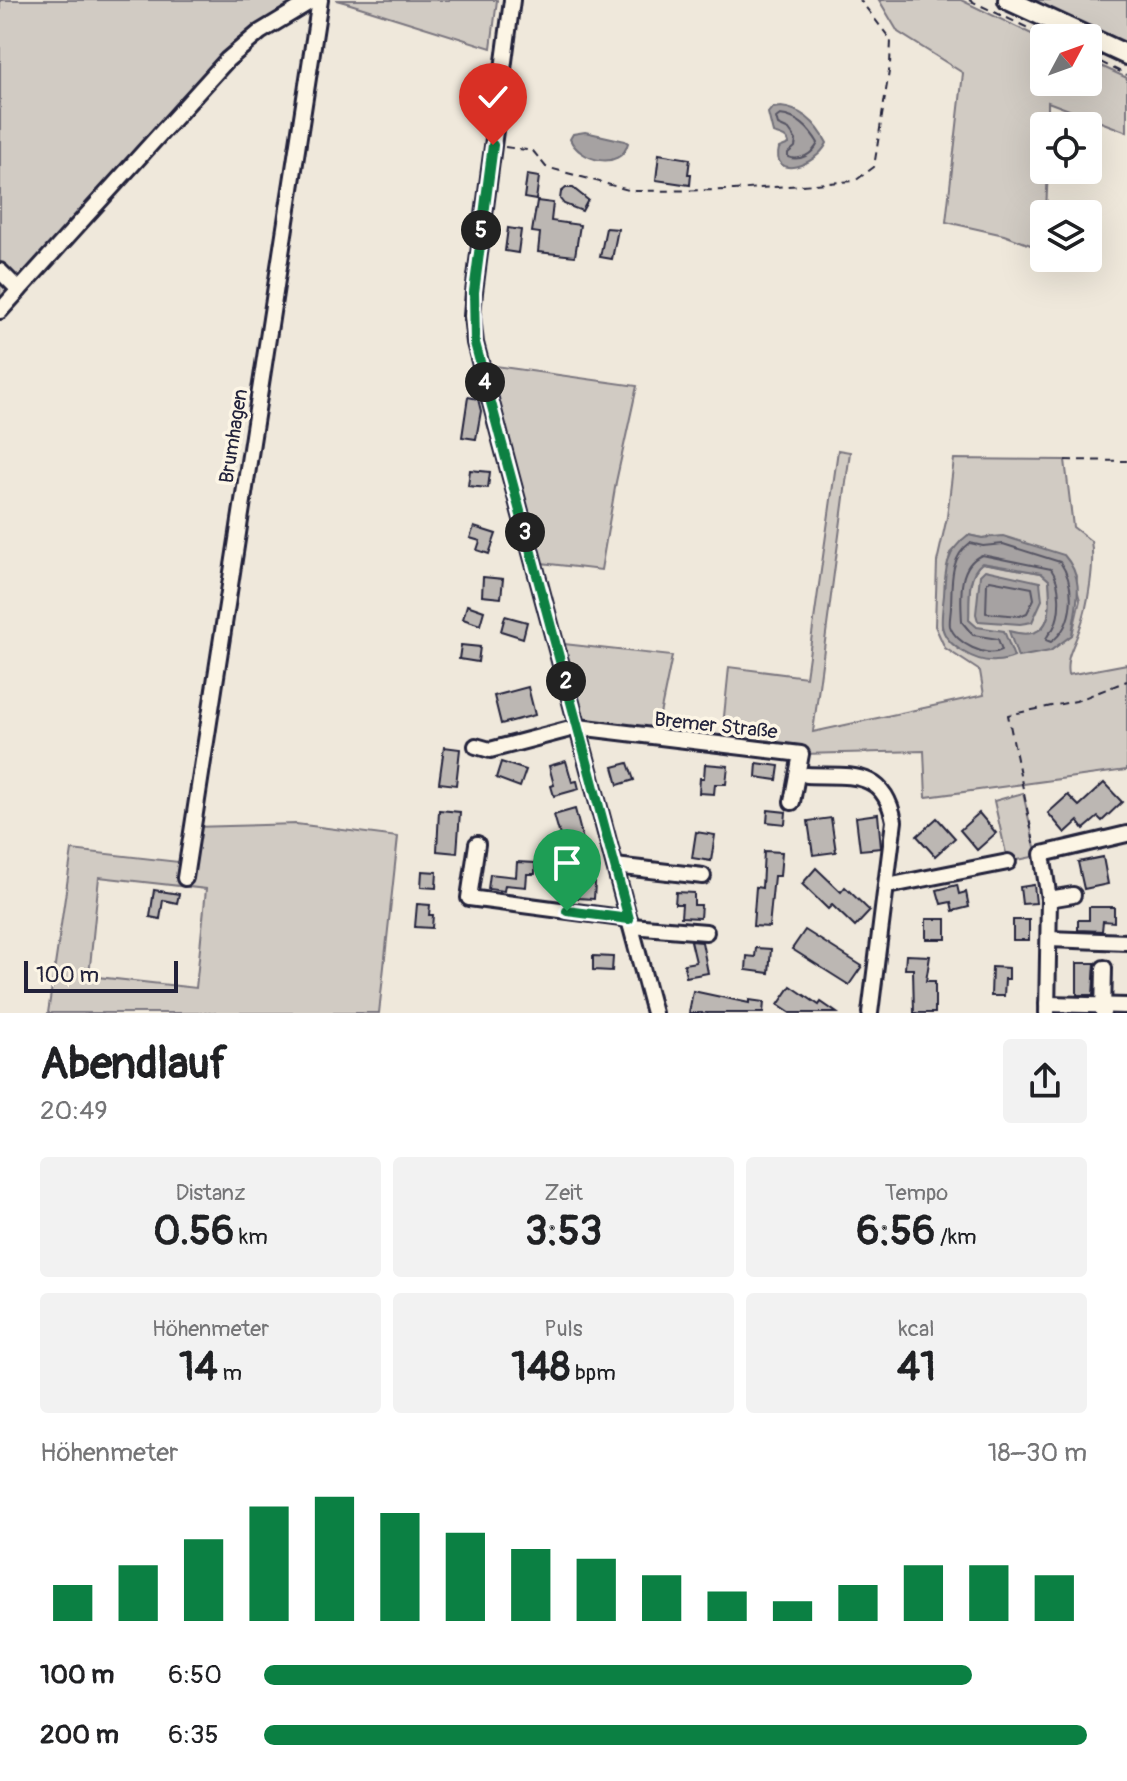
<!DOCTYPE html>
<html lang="de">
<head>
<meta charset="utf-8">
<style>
  :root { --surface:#fff; --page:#f2f2f2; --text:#202124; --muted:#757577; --accent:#0b8043 }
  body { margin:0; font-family:Pangolin,sans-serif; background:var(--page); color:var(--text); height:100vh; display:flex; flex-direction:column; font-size:30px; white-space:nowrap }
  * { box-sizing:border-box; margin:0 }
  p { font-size:26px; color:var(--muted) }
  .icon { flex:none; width:44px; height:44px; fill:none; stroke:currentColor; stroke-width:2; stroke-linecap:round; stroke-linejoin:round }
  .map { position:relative; height:1013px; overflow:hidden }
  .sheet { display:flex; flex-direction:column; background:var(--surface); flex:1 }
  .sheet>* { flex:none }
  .needle { width:52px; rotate:49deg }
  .fabs { position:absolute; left:1030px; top:24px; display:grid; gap:16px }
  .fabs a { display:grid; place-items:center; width:72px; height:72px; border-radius:8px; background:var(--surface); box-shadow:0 8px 32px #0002; font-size:40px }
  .scale { position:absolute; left:24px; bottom:20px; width:154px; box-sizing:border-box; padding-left:8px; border:4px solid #22223b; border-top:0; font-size:22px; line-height:28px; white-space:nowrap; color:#22223b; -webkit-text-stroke:6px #fcf5e5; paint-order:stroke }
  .pin { position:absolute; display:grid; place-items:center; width:68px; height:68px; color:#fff; margin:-82px -34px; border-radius:50% 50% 50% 0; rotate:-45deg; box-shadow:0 0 8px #0007 }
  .pin .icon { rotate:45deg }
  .km { position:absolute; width:40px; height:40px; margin:-20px; border-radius:50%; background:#222; color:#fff; font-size:22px; line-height:40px; text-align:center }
  .round { display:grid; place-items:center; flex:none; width:84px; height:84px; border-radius:8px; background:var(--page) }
  .overview { display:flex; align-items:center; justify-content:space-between; height:136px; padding:0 40px }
  h1 { font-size:44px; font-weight:800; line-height:60px }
  .metrics { display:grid; grid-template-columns:repeat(3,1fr); gap:12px; height:136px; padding:8px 40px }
  .metrics div { display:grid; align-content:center; border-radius:8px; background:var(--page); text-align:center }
  .metrics b { font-size:40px; font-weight:800 }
  .metrics small { font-size:22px; font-weight:400 }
  .metrics p { font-size:22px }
  .chart { height:224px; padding:16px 40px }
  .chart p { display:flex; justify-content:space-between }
  .chart svg { width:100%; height:144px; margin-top:8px; stroke:var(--accent); stroke-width:6 }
  ul { padding:0 40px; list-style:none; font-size:26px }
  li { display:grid; grid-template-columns:128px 96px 1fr; align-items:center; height:60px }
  li i { height:20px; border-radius:10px; background:var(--accent) }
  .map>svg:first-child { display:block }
  .green { fill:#d1cbc3; stroke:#7a767f; stroke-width:2; fill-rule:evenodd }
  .water { fill:#a6a2a2; stroke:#716f79; stroke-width:2 }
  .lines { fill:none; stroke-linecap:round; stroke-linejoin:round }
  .shore { stroke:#575564; stroke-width:2 }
  .building { fill:#bcb7b3; stroke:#22223b; stroke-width:2 }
  .minor-casing { stroke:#22223b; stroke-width:20 }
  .major-casing { stroke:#22223b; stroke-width:24 }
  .path { stroke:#22223b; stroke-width:2; stroke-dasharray:8 6; stroke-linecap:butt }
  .minor { stroke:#fcf5e5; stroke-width:14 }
  .major { stroke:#fcf5e5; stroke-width:18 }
  .route-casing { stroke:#fff; stroke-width:16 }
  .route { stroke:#0b8043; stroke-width:10 }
  .labels { text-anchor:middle; stroke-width:7; stroke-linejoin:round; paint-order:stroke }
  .street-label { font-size:20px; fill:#22223b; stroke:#fcf5e5 }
</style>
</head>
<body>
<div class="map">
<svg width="1127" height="1013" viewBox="0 0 1127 1013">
  <rect width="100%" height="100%" fill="#efe8db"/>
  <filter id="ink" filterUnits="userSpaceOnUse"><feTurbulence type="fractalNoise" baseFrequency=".0125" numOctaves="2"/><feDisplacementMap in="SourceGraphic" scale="16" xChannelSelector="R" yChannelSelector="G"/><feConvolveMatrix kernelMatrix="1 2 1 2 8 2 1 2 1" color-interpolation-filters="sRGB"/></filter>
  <g filter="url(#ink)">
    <g class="green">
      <polygon points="0,0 313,0 260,32 0,311"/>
      <polygon points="336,0 497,0 491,48 347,3"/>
      <polygon points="879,0 961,0 1044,40 1044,82 1088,82 1088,60 1127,78 1127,132 1048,102 1048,126 1044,126 1044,170 1048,170 1044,250 1004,235 946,222 963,73 898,32"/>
      <polygon points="1024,0 1127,0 1127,47"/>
      <polygon points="481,364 637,386 616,482 601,570 533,562"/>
      <path d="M838,450L850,452L813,732L984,695L980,671L945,648L935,626L937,562L947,517L954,459L1065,460L1073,527L1091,541C1095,563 1088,607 1080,628C1074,646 1065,657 1068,675L1127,664V770L926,797L924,751L801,754L721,746L729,667L806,677ZM968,535L982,538L993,536L1077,576L1076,586L1080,600L1072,635L1050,651L1010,632C1051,643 1052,611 1049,580L1041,573L982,563C966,576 970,601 969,620L976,627L942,628L950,553Z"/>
      <polygon points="555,643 672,656 655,739 578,727"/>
      <polygon points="1023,793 1037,856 1008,862 994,801"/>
      <path d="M296,824L398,837L379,1013H48L72,850L187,863L193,827ZM99,877L206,889L196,988L89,976Z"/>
    </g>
    <g class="water">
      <path d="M781,107C803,109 817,124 827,143C816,166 771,181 779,148L789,144C788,136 779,135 773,133L768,113L772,108Z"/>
      <path d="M585,132L625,141L628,143C621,172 579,161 570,139L573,134Z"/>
      <path d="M968,535L982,538L1003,536L1064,555C1087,581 1075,606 1072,635L1050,651L1018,657L1009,631C1051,643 1052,613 1049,580L1041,573L982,563C966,575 970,601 969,620L977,627L1004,631L1014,657C1009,659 1002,661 996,661C977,663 945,646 942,626C941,617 943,605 944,595C945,570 946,551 968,535Z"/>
      <polygon points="985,570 1040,582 1042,600 1032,622 1020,624 978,621 976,614 980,575"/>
    </g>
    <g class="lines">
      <g class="shore">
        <path d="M780,115C798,117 809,128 818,143C813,154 800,162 788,157V153L795,147L796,140L789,130L778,125L776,118Z"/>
        <path d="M970,543L983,546L1003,544L1060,562C1076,585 1075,625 1051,642L1046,640C1047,635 1050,632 1053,629C1062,613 1061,583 1051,569L982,555C957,565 961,599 962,622L973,635L998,639L1002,650C987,659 955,643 950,626C949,621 951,612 951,607C952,584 949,558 970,543Z"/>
        <polygon points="990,580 1032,588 1034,599 1027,613 1020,616 986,613 987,583"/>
      </g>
    </g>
    <g class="building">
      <polygon points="659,154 690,159 688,174 691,174 690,185 656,180"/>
      <polygon points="527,175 539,177 536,200 524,198"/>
      <polygon points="566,188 573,188 588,200 582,211 564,204 560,199 561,192"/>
      <polygon points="537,201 553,203 551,221 580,225 575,256 538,252 540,233 532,232"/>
      <polygon points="508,228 521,230 518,253 505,251"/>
      <polygon points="606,228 618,229 612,259 600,257"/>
      <polygon points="468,397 478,399 481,411 476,439 462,437"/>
      <polygon points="470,470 490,472 488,488 468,486"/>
      <polygon points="474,527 496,534 489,554 477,550 480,541 470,538"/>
      <polygon points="483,577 503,579 501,598 482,596"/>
      <polygon points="467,605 484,611 480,625 463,619"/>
      <polygon points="505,616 527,622 523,638 501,631"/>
      <polygon points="461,645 480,647 478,662 459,659"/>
      <polygon points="528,687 535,715 501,724 494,696"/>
      <polygon points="444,747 460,749 456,785 439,783"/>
      <polygon points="566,761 572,782 577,781 579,789 554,796 551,786 554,785 549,766"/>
      <polygon points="501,762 526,770 520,787 496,778"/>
      <polygon points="628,763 634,780 618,785 613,767"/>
      <polygon points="757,763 779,766 777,780 756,777"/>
      <polygon points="705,764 728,766 726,784 715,784 714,794 699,793 700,778 704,778"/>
      <polygon points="1104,783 1122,802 1102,821 1098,817 1084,829 1078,821 1065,833 1048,813 1068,795 1079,806"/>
      <polygon points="575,809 583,840 563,846 554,815"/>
      <polygon points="439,810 460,812 457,853 437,851"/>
      <polygon points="768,810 786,812 785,824 767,822"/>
      <polygon points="979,813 996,833 977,850 960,830"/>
      <polygon points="878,814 881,848 860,850 856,817"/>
      <polygon points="831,818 836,852 813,855 808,821"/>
      <polygon points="937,818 955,838 935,856 917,836"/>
      <polygon points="696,832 715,835 711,861 692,858"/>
      <polygon points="764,851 782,852 780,876 774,876 769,927 753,926 756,887 762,888"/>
      <polygon points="1103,857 1108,884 1084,889 1078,862"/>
      <polygon points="517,862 535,863 535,874 527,874 526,887 505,885 504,891 488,889 490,874 516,877"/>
      <polygon points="575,868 592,869 591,883 595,883 594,899 578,898 579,883 574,883"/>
      <polygon points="816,868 841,892 845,887 870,911 855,927 832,905 828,909 802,884"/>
      <polygon points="422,871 437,872 436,888 421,887"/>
      <polygon points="957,885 959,894 966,892 969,907 953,911 951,902 941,904 937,890"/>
      <polygon points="1034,885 1036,903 1022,904 1020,887"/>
      <polygon points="154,890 179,894 177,903 163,900 160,919 150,917"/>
      <polygon points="676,892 694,893 694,905 701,905 700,918 681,917 682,904 675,904"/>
      <polygon points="417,904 430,905 429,915 433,915 432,928 415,927"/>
      <polygon points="1089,907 1114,907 1114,922 1103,921 1102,931 1078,930 1078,920 1089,920"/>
      <rect x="926" y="919" width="20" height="20"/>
      <rect x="1013" y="920" width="16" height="20"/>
      <polygon points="805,930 862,966 849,985 792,949"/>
      <polygon points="691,941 702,942 708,973 686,977 684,964 696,962"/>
      <polygon points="756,948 771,949 769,973 746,970 747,956 755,957"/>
      <polygon points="906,955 930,956 926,981 935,981 935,1013 914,1013 913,969 905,969"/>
      <polygon points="593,956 613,957 612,971 593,970"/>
      <polygon points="1077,963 1095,963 1093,995 1077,995"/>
      <polygon points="992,967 1009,968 1009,979 1005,979 1004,996 991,996"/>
      <polygon points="791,986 819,1005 821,1002 837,1013 790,1013 778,1005"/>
      <polygon points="693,991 749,1003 749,1000 764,1002 763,1013 689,1013"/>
    </g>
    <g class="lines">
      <g class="minor-casing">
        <g id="minor">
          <polyline points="512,0 474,292 472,316 475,343 654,1013"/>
          <polyline points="0,271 19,290"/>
          <polyline points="0,311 227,60 260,32 313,0"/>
          <polyline points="476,746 490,750 578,727 801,754 792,802"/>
          <path d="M807,775C850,777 884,768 894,821L870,1013"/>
          <polyline points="477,844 469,898 629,919"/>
          <polyline points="615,866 703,876"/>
          <polyline points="185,878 320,0"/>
          <polyline points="887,886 1008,862"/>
          <polyline points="1049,899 1073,895"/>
          <polyline points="631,926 706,932"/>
          <polyline points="1049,939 1127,942"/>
          <polyline points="1047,1004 1127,1006"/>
          <polyline points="1047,1013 1049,899 1042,854 1127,834"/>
          <polyline points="1103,1013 1104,968"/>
        </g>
      </g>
      <g class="major-casing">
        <polyline id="major" points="1008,0 1127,55"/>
      </g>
      <g class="path">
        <polyline points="969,0 1049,38"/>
        <polyline points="1088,56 1127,75"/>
        <polyline points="505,147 533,151 546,167 632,191 734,190 855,181 874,167 890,65 891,40 860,0"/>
        <polyline points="1065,460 1127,461"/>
        <polyline points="1034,843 1008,715 1076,701 1127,681"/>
      </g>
      <use href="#minor" class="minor"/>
      <use href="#major" class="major"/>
    </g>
  </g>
  <g class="lines" filter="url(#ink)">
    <g class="route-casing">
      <polyline id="route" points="493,145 474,292 475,343 629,919 567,911"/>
    </g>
    <use href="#route" class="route"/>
  </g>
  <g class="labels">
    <g class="street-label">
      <text transform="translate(233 436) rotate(-81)" y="7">Brumhagen</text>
      <text transform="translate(716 725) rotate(6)" y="7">Bremer Straße</text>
    </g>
  </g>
</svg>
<div class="fabs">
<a><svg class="needle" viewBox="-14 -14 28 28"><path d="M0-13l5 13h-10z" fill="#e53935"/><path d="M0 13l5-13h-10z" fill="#757577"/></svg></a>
<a><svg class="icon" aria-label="locate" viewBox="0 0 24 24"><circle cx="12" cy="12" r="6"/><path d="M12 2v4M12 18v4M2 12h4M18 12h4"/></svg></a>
<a><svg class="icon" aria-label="layers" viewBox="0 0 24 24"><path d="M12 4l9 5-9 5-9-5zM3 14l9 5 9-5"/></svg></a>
</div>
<div class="scale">100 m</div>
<div class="pin" style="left:567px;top:911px;background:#1e9e55"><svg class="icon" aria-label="arrive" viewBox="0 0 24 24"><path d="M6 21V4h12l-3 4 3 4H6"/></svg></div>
<div class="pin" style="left:493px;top:145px;background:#d93025"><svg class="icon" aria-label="check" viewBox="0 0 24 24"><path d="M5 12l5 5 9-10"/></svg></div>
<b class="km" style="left:566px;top:681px">2</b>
<b class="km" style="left:525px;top:532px">3</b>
<b class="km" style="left:485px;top:382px">4</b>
<b class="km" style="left:481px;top:230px">5</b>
</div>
<section class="sheet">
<div class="overview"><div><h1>Abendlauf</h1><p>20:49</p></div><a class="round"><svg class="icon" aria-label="share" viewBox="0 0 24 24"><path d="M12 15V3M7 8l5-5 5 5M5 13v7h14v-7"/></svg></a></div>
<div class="metrics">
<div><p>Distanz</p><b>0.56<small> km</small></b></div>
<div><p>Zeit</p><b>3:53</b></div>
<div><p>Tempo</p><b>6:56<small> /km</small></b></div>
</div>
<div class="metrics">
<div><p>Höhenmeter</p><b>14<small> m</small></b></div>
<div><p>Puls</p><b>148<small> bpm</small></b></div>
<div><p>kcal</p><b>41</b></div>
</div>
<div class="chart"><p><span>Höhenmeter</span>18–30 m</p>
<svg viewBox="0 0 160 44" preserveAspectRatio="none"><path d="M5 44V33M15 44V27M25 44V19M35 44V9M45 44V6M55 44V11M65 44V17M75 44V22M85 44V25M95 44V30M105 44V35M115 44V38M125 44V33M135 44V27M145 44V27M155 44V30"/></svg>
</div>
<ul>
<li><b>100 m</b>6:50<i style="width:86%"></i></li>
<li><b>200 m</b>6:35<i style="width:100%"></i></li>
</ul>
</section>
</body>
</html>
